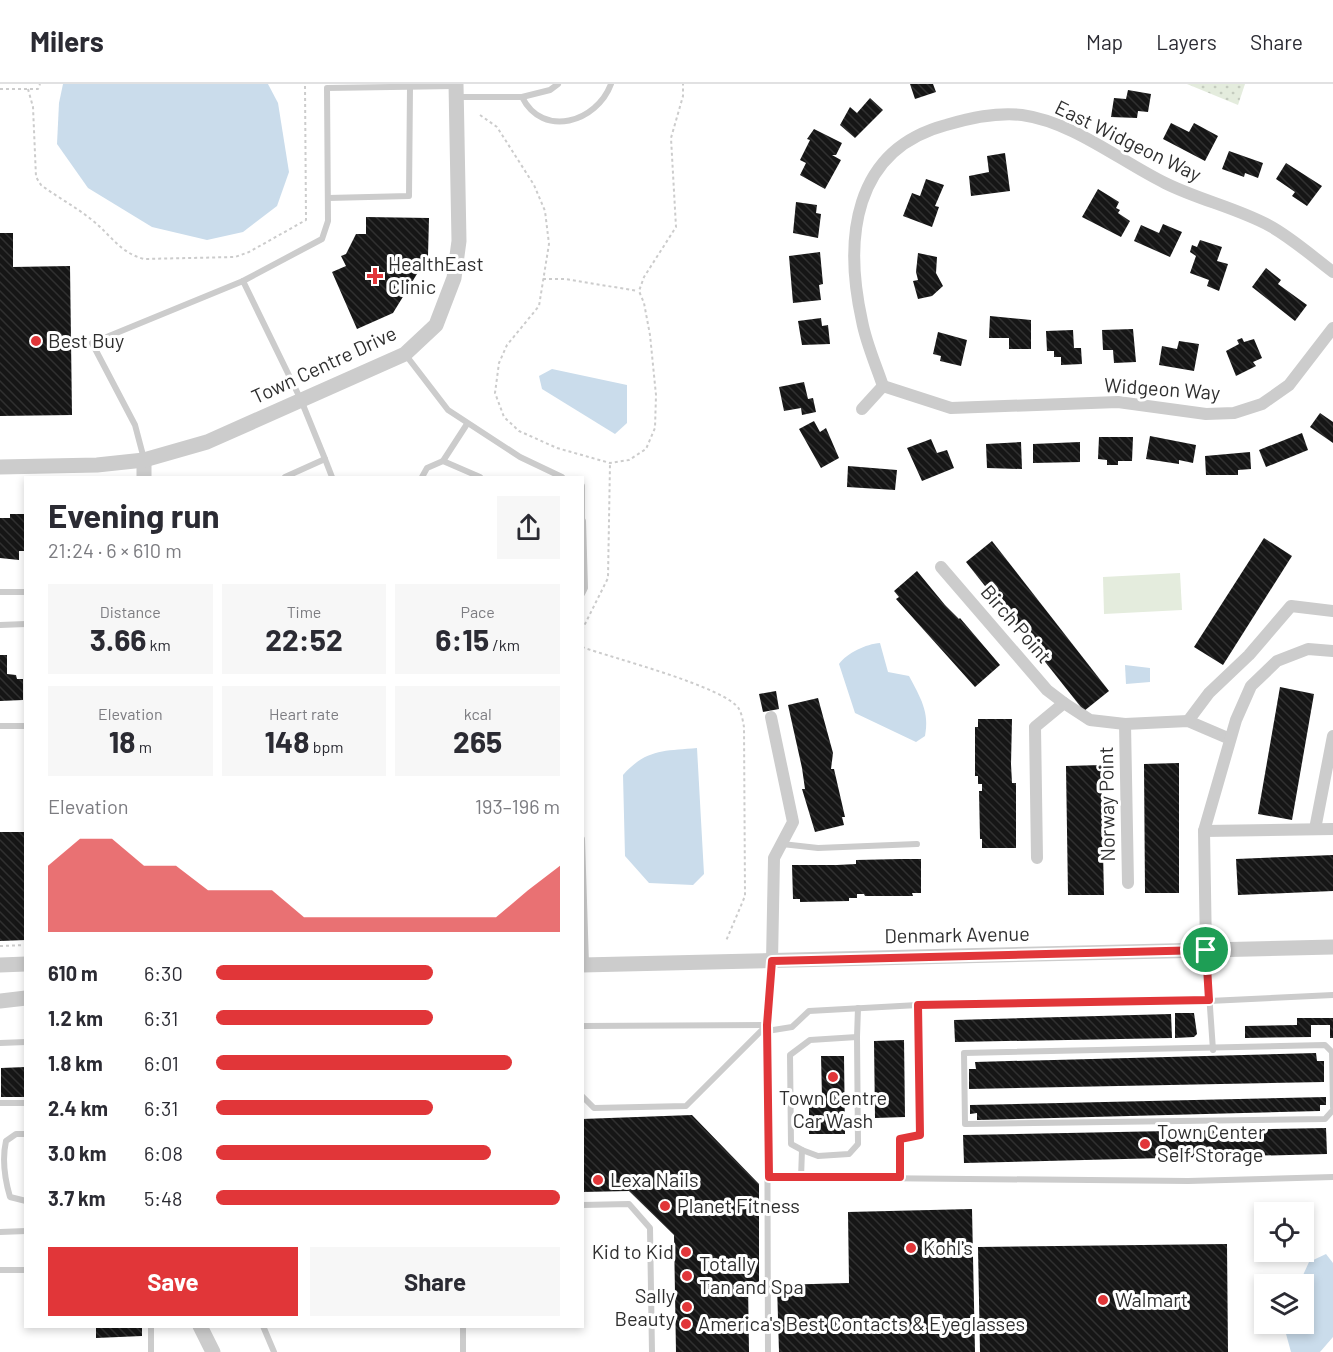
<!DOCTYPE html>
<html lang="en">
<head>
<meta charset="utf-8">
<style>
  :root { --surface:#fff; --page:#f7f7f7; --text:#2b2b33; --muted:#7c7c81; --line:#e1e1e2; --accent:#e13639 }
  body { margin:0; font-family:Barlow,sans-serif; background:var(--page); color:var(--text); height:100vh; display:flex; flex-direction:column; font-size:22px; white-space:nowrap }
  * { box-sizing:border-box; margin:0 }
  p { font-size:20px; color:var(--muted) }
  .icon { flex:none; width:33px; height:33px; fill:none; stroke:currentColor; stroke-width:2; stroke-linecap:round; stroke-linejoin:round }
  .map { position:relative; flex:1; overflow:hidden }
  .details { position:absolute; left:24px; top:392px; width:560px; height:852px; display:flex; flex-direction:column; background:var(--surface); border-radius:0px; box-shadow:0 3px 9px #0003 }
  .details>* { flex:none }
  .controls { position:absolute; left:1254px; top:1118px; display:grid; gap:12px }
  .controls a { display:grid; place-items:center; width:60px; height:60px; border-radius:0px; background:var(--surface); box-shadow:0 3px 9px #0003; font-size:30px }
  .pin { position:absolute; display:grid; place-items:center; width:51px; height:51px; color:#fff; margin:-26px; border:3px solid #fff; border-radius:50%; box-shadow:0 2px 6px #0007 }
  .round { display:grid; place-items:center; flex:none; width:63px; height:63px; border-radius:0px; background:var(--page) }
  .head { display:flex; align-items:center; justify-content:space-between; height:102px; padding:0 24px }
  h1 { font-size:33px; font-weight:700; line-height:45px }
  .stats { display:grid; grid-template-columns:repeat(3,1fr); gap:9px; height:102px; padding:6px 24px }
  .stats div { display:grid; align-content:center; border-radius:0px; background:var(--page); text-align:center }
  .stats b { font-size:30px; font-weight:700 }
  .stats small { font-size:16px; font-weight:400 }
  .stats p { font-size:16px }
  .chart { height:168px; padding:12px 24px }
  .chart p { display:flex; justify-content:space-between }
  .chart svg { width:100%; height:108px; margin-top:6px; fill:var(--accent); opacity:.7 }
  .action { display:flex; gap:12px; margin-top:auto; padding:12px 24px }
  .action a { flex:1; height:69px; border-radius:0px; background:var(--accent); color:#fff; font-size:24px; font-weight:700; line-height:69px; text-align:center }
  .action a+a { background:var(--page); color:var(--text) }
  ul { padding:0 24px; list-style:none; font-size:20px }
  li { display:grid; grid-template-columns:96px 72px 1fr; align-items:center; height:45px }
  li i { height:15px; border-radius:8px; background:var(--accent) }
  header { display:flex; align-items:center; gap:36px; box-sizing:border-box; height:84px; padding:0 30px; background:var(--surface); border-bottom:2px solid var(--line) }
  header strong { font-size:28px }
  nav { display:flex; gap:33px; margin-inline-start:auto; font-size:21px }
  .map>svg:first-child { display:block }
  .grass { fill:#e4ecdd }
  .park { fill:url(#park-dots) }
  .water { fill:#cadceb }
  .building { fill:url(#building-back-hatch) }
  .lines { fill:none; stroke-linecap:round; stroke-linejoin:round }
  .path { stroke:#ccc; stroke-width:2; stroke-dasharray:3 3; stroke-linecap:butt }
  .service { stroke:#ccc; stroke-width:6 }
  .minor { stroke:#ccc; stroke-width:12 }
  .tertiary { stroke:#ccc; stroke-width:15 }
  .route-casing { stroke:#fff; stroke-width:12 }
  .route { stroke:#e13639; stroke-width:8 }
  .poi-dot { fill:#e13639; stroke:#fff; stroke-width:2 }
  .labels { text-anchor:middle; stroke-width:6; stroke-linejoin:round; paint-order:stroke }
  .street-label { font-size:20px; fill:#2f2f2f; stroke:#fff }
  .poi-label { font-size:20px; fill:#2f2f2f; stroke:#fff; text-anchor:start }
</style>
</head>
<body>
<header>
<strong>Milers</strong>
<nav><a>Map</a><a>Layers</a><a>Share</a></nav>
</header>
<div class="map">
<svg width="1333" height="1268" viewBox="0 0 1333 1268">
  <defs>
    <pattern id="park-dots" width="8" height="8" patternUnits="userSpaceOnUse" patternTransform="scale(1.5)"><rect width="8" height="8" fill="#e4ecdd"/><path d="M2 2h.1M6 6h.1" fill="none" stroke="#c4cbbe" stroke-width="1.8" stroke-linecap="round"/></pattern>
    <pattern id="building-back-hatch" width="6" height="6" patternUnits="userSpaceOnUse" patternTransform="scale(1.5)"><rect width="6" height="6" fill="#161616"/><path d="M-1 5l2 2M0 0l6 6M5-1l2 2" fill="none" stroke="#303030"/></pattern>
  </defs>
  <rect width="100%" height="100%" fill="#fff"/>
  <polygon class="grass" points="1180,489 1182,526 1104,530 1103,493"/>
  <polygon class="park" points="1187,0 1245,0 1238,21"/>
  <g class="water">
    <polygon points="63,0 268,0 278,19 289,88 277,122 243,148 207,156 152,143 88,104 57,60 59,19"/>
    <polygon points="552,285 627,301 627,339 615,350 542,305 539,292"/>
    <path d="M880,559L888,588L909,592C920,613 930,628 925,652L916,658L855,629L839,580C847,569 866,560 880,559Z"/>
    <polygon points="1125,581 1150,584 1150,598 1126,600"/>
    <path d="M697,664L704,790L693,801L649,799L625,772L623,691C646,665 664,667 697,664Z"/>
    <polygon points="1326,1170 1333,1179 1333,1253 1320,1268 1291,1268 1283,1239 1304,1239 1304,1200 1299,1200 1309,1178"/>
  </g>
  <g class="building">
    <polygon points="910,0 933,0 936,8 915,15"/>
    <polygon points="1128,6 1151,10 1148,28 1138,27 1137,34 1111,33 1114,14 1126,15"/>
    <polygon points="870,14 883,26 855,54 840,41 850,23 857,29"/>
    <polygon points="1171,39 1189,48 1194,39 1218,52 1205,77 1163,55"/>
    <polygon points="814,45 842,59 836,71 832,71 841,76 825,105 800,91 806,79 800,76 810,56 807,55"/>
    <polygon points="1229,67 1263,79 1258,94 1245,89 1244,93 1222,85"/>
    <polygon points="1005,69 1010,107 971,112 969,92 989,88 987,72"/>
    <polygon points="1286,79 1322,102 1307,122 1292,112 1295,108 1276,95"/>
    <polygon points="926,95 944,101 935,122 939,123 932,143 903,132 912,109 920,112"/>
    <polygon points="1098,105 1119,118 1116,124 1120,126 1118,129 1130,137 1121,153 1082,133"/>
    <polygon points="796,118 817,121 816,129 821,130 818,154 793,149"/>
    <polygon points="366,133 429,134 428,172 393,229 357,245 332,188 346,182 341,172 346,170 356,150 366,150"/>
    <polygon points="1163,140 1182,148 1170,173 1134,157 1141,141 1159,149"/>
    <polygon points="0,149 13,149 13,183 70,182 72,331 0,332"/>
    <polygon points="1200,156 1222,163 1217,177 1228,180 1219,207 1207,202 1209,196 1190,189 1196,172 1190,168 1192,161 1197,163"/>
    <polygon points="820,168 823,200 819,201 821,216 793,219 789,172"/>
    <polygon points="918,169 937,173 936,189 943,202 932,212 918,215 913,197 918,196 916,188"/>
    <polygon points="1266,184 1281,196 1278,200 1307,221 1295,237 1252,203"/>
    <polygon points="990,232 1031,236 1031,265 1009,265 1009,254 989,254"/>
    <polygon points="821,234 822,242 828,241 830,260 802,261 798,237"/>
    <polygon points="1133,245 1136,278 1114,279 1113,266 1103,266 1102,246"/>
    <polygon points="1073,246 1074,264 1081,264 1082,280 1061,281 1061,273 1054,273 1054,267 1047,267 1046,247"/>
    <polygon points="938,248 967,256 961,282 940,277 941,272 933,270"/>
    <polygon points="1242,254 1244,258 1254,255 1262,274 1253,278 1256,282 1236,292 1226,267 1239,260 1237,256"/>
    <polygon points="1179,257 1199,260 1194,287 1159,281 1162,262 1177,265"/>
    <polygon points="804,298 808,315 813,314 816,328 802,331 801,324 784,327 779,303"/>
    <polygon points="1320,329 1333,338 1333,359 1310,343"/>
    <polygon points="814,337 820,348 826,344 839,374 821,384 799,345"/>
    <polygon points="1302,349 1308,366 1266,383 1259,366"/>
    <polygon points="1150,352 1196,361 1193,379 1179,376 1179,380 1146,375"/>
    <polygon points="1099,353 1133,353 1132,377 1118,377 1118,381 1107,381 1107,376 1098,375"/>
    <polygon points="931,355 937,369 947,366 954,384 922,397 907,364"/>
    <polygon points="1021,358 1022,385 987,384 986,360"/>
    <polygon points="1080,358 1080,378 1033,379 1033,360"/>
    <polygon points="1250,368 1251,385 1238,386 1238,391 1206,391 1205,372"/>
    <polygon points="848,382 897,386 895,406 847,403"/>
    <polygon points="10,430 26,430 26,467 19,467 19,476 0,474 0,434 10,434"/>
    <polygon points="1264,454 1292,472 1223,581 1194,563"/>
    <polygon points="992,457 1109,607 1084,627 966,478"/>
    <polygon points="917,487 945,521 959,535 960,534 1000,581 975,603 896,515 899,513 894,507"/>
    <polygon points="0,571 7,571 7,590 16,591 17,595 23,595 23,616 0,617"/>
    <polygon points="1280,603 1314,610 1292,736 1258,730"/>
    <polygon points="776,607 779,625 763,628 759,610"/>
    <polygon points="818,614 833,669 831,685 834,685 845,733 842,733 844,741 815,748 802,705 805,705 802,684 788,621"/>
    <polygon points="978,635 1012,635 1011,680 1012,699 1016,699 1016,764 982,764 982,755 980,755 979,707 982,707 982,700 978,700 978,692 975,692 975,643 978,643"/>
    <polygon points="1179,679 1179,809 1145,809 1144,680"/>
    <polygon points="1101,681 1104,811 1068,811 1066,682"/>
    <polygon points="0,748 26,748 26,856 0,857"/>
    <polygon points="1333,771 1333,807 1238,811 1236,775"/>
    <polygon points="901,775 921,775 921,809 912,809 913,812 865,812 864,810 857,810 857,814 849,814 849,817 800,818 800,815 793,815 792,781 837,781 856,780 856,776"/>
    <polygon points="1175,929 1194,929 1197,950 1194,953 1175,954"/>
    <polygon points="1171,930 1172,954 955,958 954,936"/>
    <polygon points="1297,934 1333,934 1333,954 1330,954 1330,941 1311,941 1311,953 1245,954 1245,942 1297,941"/>
    <polygon points="904,956 905,1033 875,1034 874,957"/>
    <polygon points="1316,969 1317,977 1324,977 1324,998 969,1005 969,985 976,985 975,978"/>
    <polygon points="821,972 844,972 845,1050 809,1050 809,1014 822,1014"/>
    <polygon points="26,983 26,1013 1,1013 1,984"/>
    <polygon points="1326,1013 1326,1021 1320,1021 1320,1027 977,1036 977,1029 970,1030 970,1021"/>
    <polygon points="692,1031 759,1100 759,1198 748,1199 749,1268 676,1268 674,1151 629,1107 582,1108 582,1035"/>
    <polygon points="1326,1044 1327,1070 964,1079 963,1051"/>
    <polygon points="972,1125 975,1268 779,1268 777,1201 849,1199 848,1128"/>
    <polygon points="1227,1160 1228,1268 980,1268 978,1163"/>
    <polygon points="96,1242 142,1242 142,1252 96,1254"/>
  </g>
  <g class="lines">
    <g class="path">
      <polyline points="0,5 38,5 40,0"/>
      <path d="M28,5L33,23L36,93L41,101C57,113 76,123 92,136C110,150 120,169 144,175L235,173L249,168L306,136L305,0"/>
      <polyline points="480,31 497,43 534,101 545,127 549,160 539,222 507,261 499,279 495,309 504,333 519,347 557,364 610,379 629,376 646,365 655,344 656,311 650,251 644,219 639,207 644,193 676,143 671,54 683,12 683,0"/>
      <polyline points="543,195 565,195 638,207"/>
      <polyline points="582,546 608,494 610,379"/>
      <path d="M582,563C612,574 726,603 739,625C742,630 743,638 744,643L745,812L726,857"/>
      <polyline points="0,862 26,861"/>
    </g>
    <g class="service">
      <path d="M457,13H522C543,55 597,38 611,0"/>
      <polyline points="522,13 550,6 558,0"/>
      <polyline points="328,114 409,112 410,3"/>
      <polyline points="243,197 322,155 328,137 327,4 455,2"/>
      <polyline points="405,270 448,326 520,373 562,393"/>
      <polyline points="467,340 443,377 480,393"/>
      <polyline points="144,375 135,341 92,259 243,197 301,316 325,375 285,393"/>
      <polyline points="325,375 332,393"/>
      <polyline points="422,393 427,384 443,377"/>
      <polyline points="582,402 582,437"/>
      <polyline points="0,508 26,508"/>
      <polyline points="582,510 585,504 583,437"/>
      <polyline points="0,541 26,540"/>
      <polyline points="0,642 26,642"/>
      <polyline points="582,755 586,880"/>
      <polyline points="782,760 818,764 917,760"/>
      <polyline points="1206,866 1213,966"/>
      <polyline points="918,921 1209,917 1333,911"/>
      <polyline points="582,942 767,941"/>
      <polyline points="767,947 792,943 809,927 918,921 920,1051 900,1055 900,1093"/>
      <polyline points="0,959 26,958"/>
      <polyline points="582,1012 594,1024 686,1022 767,941"/>
      <polyline points="0,1019 26,1019"/>
      <polyline points="1333,1023 1332,968 1325,961 964,969 965,1040 1325,1035 1333,1026"/>
      <path d="M26,1050H16L6,1057C2,1075 5,1096 10,1113L26,1117"/>
      <polyline points="802,1066 818,1072 849,1070 858,1060 857,953"/>
      <polyline points="769,1093 1188,1097 1333,1093"/>
      <polyline points="801,1094 802,1066 791,1060 790,971 810,956 857,953 858,924"/>
      <polyline points="582,1121 629,1120 650,1144 652,1268"/>
      <polyline points="0,1148 26,1147"/>
      <polyline points="0,1186 26,1186"/>
      <polyline points="263,1242 274,1268"/>
      <polyline points="463,1242 463,1268"/>
      <polyline points="151,1268 151,1242"/>
      <polyline points="768,1268 767,941 772,877"/>
    </g>
    <g class="minor">
      <path d="M883,302C876,281 866,259 862,237C844,156 852,66 946,41C970,34 996,28 1022,31C1073,38 1120,77 1165,99C1199,116 1237,124 1270,142C1292,154 1313,173 1333,188"/>
      <polyline points="883,302 951,324 1118,318 1206,330 1234,329 1262,320 1289,301 1333,244"/>
      <polyline points="862,325 883,302"/>
      <polyline points="941,483 1047,606 1064,619"/>
      <polyline points="771,633 793,738 774,774 772,877"/>
      <polyline points="1188,637 1209,609 1249,571 1291,522 1333,527"/>
      <polyline points="1125,640 1128,799"/>
      <polyline points="1315,745 1333,652"/>
      <polyline points="1204,747 1333,745"/>
      <polyline points="1037,774 1035,643 1064,619 1090,636 1125,640 1188,637 1230,655"/>
      <polyline points="1206,866 1204,747 1236,636 1251,602 1277,577 1308,565 1333,567"/>
    </g>
    <g class="tertiary">
      <polyline points="144,376 144,393"/>
      <polyline points="0,383 97,381 144,376 207,358 405,270 436,241 454,194 459,157 456,0"/>
      <polyline points="0,881 26,880"/>
      <polyline points="582,881 1333,863"/>
      <polyline points="0,917 26,914"/>
      <polyline points="200,1242 213,1268"/>
    </g>
  </g>
  <g class="lines">
    <g class="route-casing">
      <polygon id="route" points="1206,866 1209,916 918,921 920,1051 900,1055 900,1093 769,1093 767,941 772,877"/>
    </g>
    <use href="#route" class="route"/>
  </g>
  <g class="poi-dot">
    <path d="M372 183h6v6h6v6h-6v6h-6v-6h-6v-6h6z"/>
    <circle cx="36" cy="257" r="6"/>
    <circle cx="833" cy="993" r="6"/>
    <circle cx="1145" cy="1060" r="6"/>
    <circle cx="598" cy="1096" r="6"/>
    <circle cx="665" cy="1122" r="6"/>
    <circle cx="911" cy="1164" r="6"/>
    <circle cx="686" cy="1168" r="6"/>
    <circle cx="687" cy="1192" r="6"/>
    <circle cx="1103" cy="1216" r="6"/>
    <circle cx="687" cy="1223" r="6"/>
    <circle cx="686" cy="1240" r="6"/>
  </g>
  <g class="labels">
    <g class="street-label">
      <text transform="translate(1128 57) rotate(26)" y="7">East Widgeon Way</text>
      <text transform="translate(324 281) rotate(-25)" y="7">Town Centre Drive</text>
      <text transform="translate(1162 305) rotate(4)" y="7">Widgeon Way</text>
      <text transform="translate(1016 540) rotate(49)" y="7">Birch Point</text>
      <text transform="translate(1107 720) rotate(-91)" y="7">Norway Point</text>
      <text transform="translate(957 851) rotate(-1)" y="7">Denmark Avenue</text>
    </g>
    <g class="poi-label">
      <text x="388" y="187">HealthEast<tspan x="388" dy="23">Clinic</tspan></text>
      <text x="48" y="264">Best Buy</text>
      <text x="833" y="1021" text-anchor="middle">Town Centre<tspan x="833" dy="23">Car Wash</tspan></text>
      <text x="1157" y="1055">Town Center<tspan x="1157" dy="23">Self Storage</tspan></text>
      <text x="610" y="1103">Lexa Nails</text>
      <text x="677" y="1129">Planet Fitness</text>
      <text x="923" y="1171">Kohl's</text>
      <text x="674" y="1175" text-anchor="end">Kid to Kid</text>
      <text x="699" y="1187">Totally<tspan x="699" dy="23">Tan and Spa</tspan></text>
      <text x="675" y="1219" text-anchor="end">Sally<tspan x="675" dy="23">Beauty</tspan></text>
      <text x="1115" y="1223">Walmart</text>
      <text x="698" y="1247">America's Best Contacts &amp; Eyeglasses</text>
    </g>
  </g>
</svg>
<div class="controls">
<a><svg class="icon" aria-label="locate" viewBox="0 0 24 24"><circle cx="12" cy="12" r="6"/><path d="M12 2v4M12 18v4M2 12h4M18 12h4"/></svg></a>
<a><svg class="icon" aria-label="layers" viewBox="0 0 24 24"><path d="M12 4l9 5-9 5-9-5zM3 14l9 5 9-5"/></svg></a>
</div>
<div class="pin" style="left:1206px;top:866px;background:#1e9e55"><svg class="icon" aria-label="arrive" viewBox="0 0 24 24"><path d="M6 21V4h12l-3 4 3 4H6"/></svg></div>
<section class="details">
<div class="head"><div><h1>Evening run</h1><p>21:24 · 6 × 610 m</p></div><a class="round"><svg class="icon" aria-label="share" viewBox="0 0 24 24"><path d="M12 15V3M7 8l5-5 5 5M5 13v7h14v-7"/></svg></a></div>
<div class="stats">
<div><p>Distance</p><b>3.66<small> km</small></b></div>
<div><p>Time</p><b>22:52</b></div>
<div><p>Pace</p><b>6:15<small> /km</small></b></div>
</div>
<div class="stats">
<div><p>Elevation</p><b>18<small> m</small></b></div>
<div><p>Heart rate</p><b>148<small> bpm</small></b></div>
<div><p>kcal</p><b>265</b></div>
</div>
<div class="chart"><p><span>Elevation</span>193–196 m</p>
<svg viewBox="0 0 160 44" preserveAspectRatio="none"><path d="M0 44V17L10 6L20 6L30 17L40 17L50 27L60 27L70 27L80 38L90 38L100 38L110 38L120 38L130 38L140 38L150 27L160 17V44z"/></svg>
</div>
<ul>
<li><b>610 m</b>6:30<i style="width:63%"></i></li>
<li><b>1.2 km</b>6:31<i style="width:63%"></i></li>
<li><b>1.8 km</b>6:01<i style="width:86%"></i></li>
<li><b>2.4 km</b>6:31<i style="width:63%"></i></li>
<li><b>3.0 km</b>6:08<i style="width:80%"></i></li>
<li><b>3.7 km</b>5:48<i style="width:100%"></i></li>
</ul>
<div class="action"><a>Save</a><a>Share</a></div>
</section>
</div>
</body>
</html>
